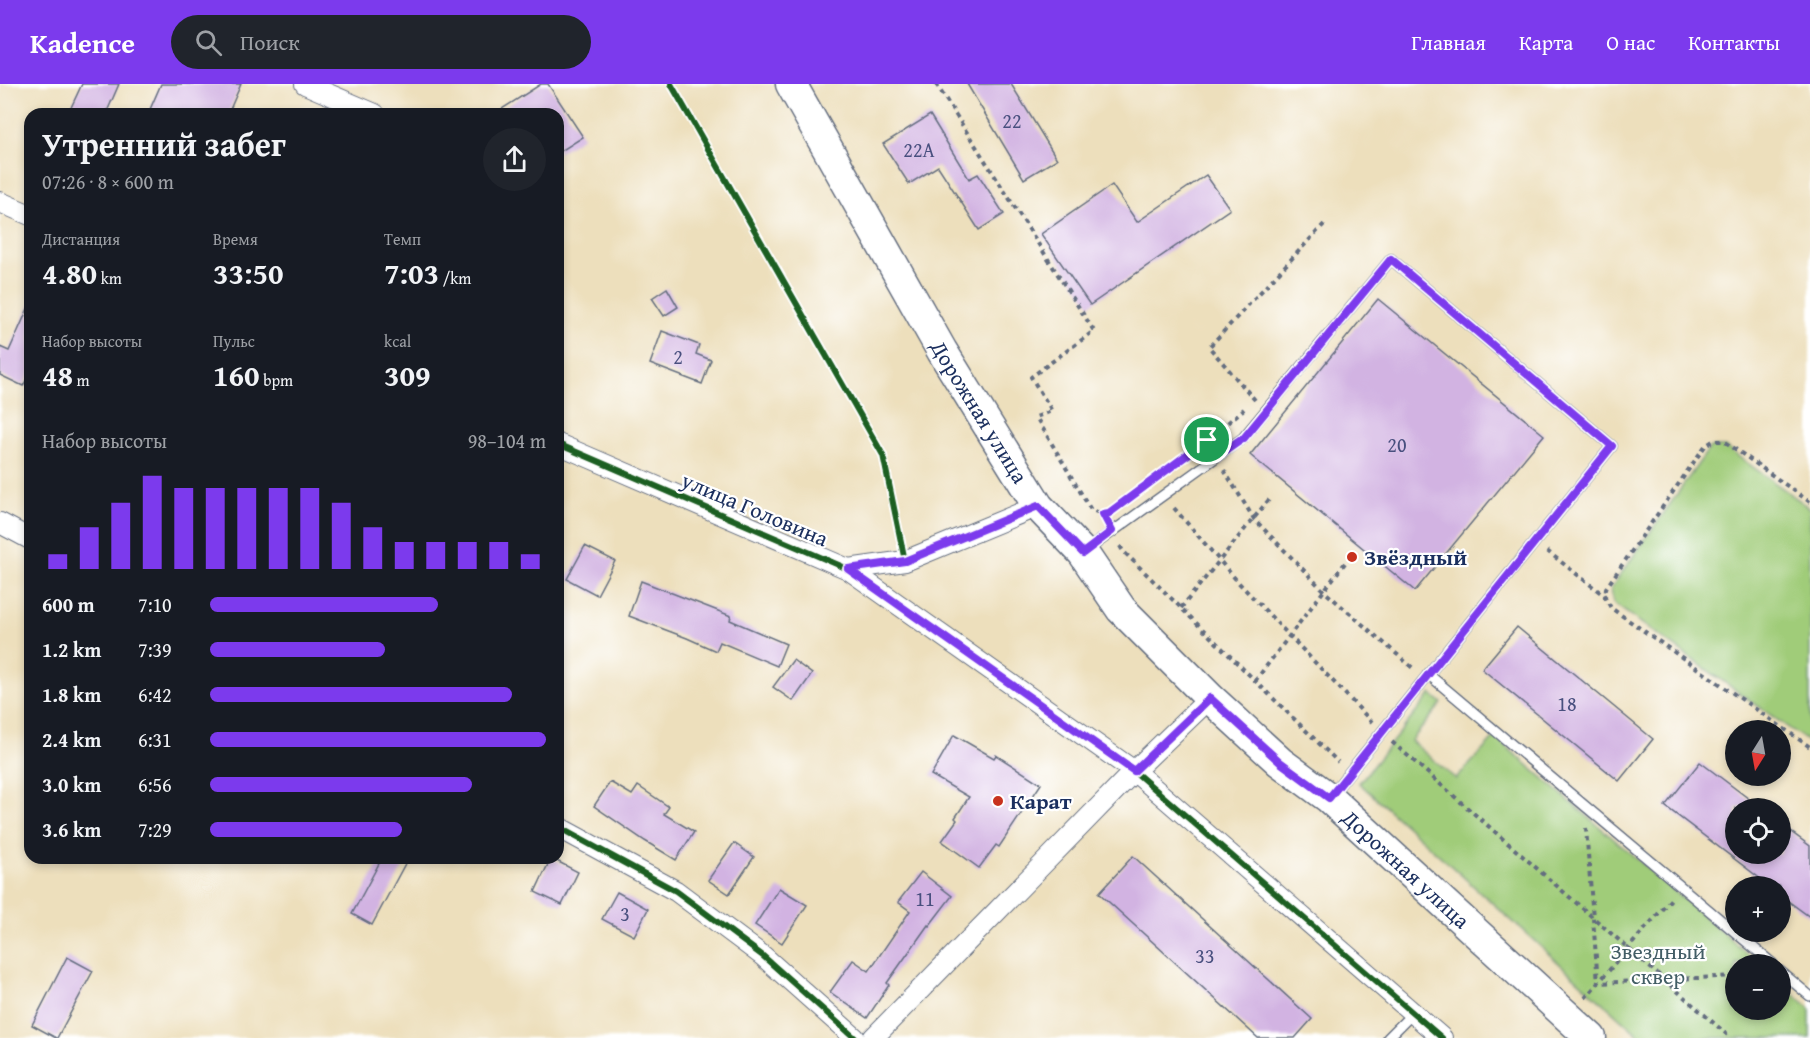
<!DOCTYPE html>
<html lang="ru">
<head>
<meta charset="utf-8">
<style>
  :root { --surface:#171b24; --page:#20242c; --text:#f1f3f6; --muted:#9ea1a6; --accent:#7c3aed }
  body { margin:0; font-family:"Gentium Book Plus",serif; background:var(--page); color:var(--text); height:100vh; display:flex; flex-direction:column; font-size:22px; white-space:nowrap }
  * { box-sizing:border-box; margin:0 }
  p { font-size:20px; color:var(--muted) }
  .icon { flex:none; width:33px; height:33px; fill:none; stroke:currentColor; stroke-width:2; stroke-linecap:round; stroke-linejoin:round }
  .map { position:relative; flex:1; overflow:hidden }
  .side { position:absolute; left:24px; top:24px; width:540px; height:756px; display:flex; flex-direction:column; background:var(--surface); border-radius:18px; box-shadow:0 3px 9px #0003 }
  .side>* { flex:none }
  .needle { width:39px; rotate:191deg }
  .tools { position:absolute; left:1725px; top:636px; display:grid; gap:12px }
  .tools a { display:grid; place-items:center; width:66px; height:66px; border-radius:50%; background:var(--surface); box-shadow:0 3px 9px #0003; font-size:30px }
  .pin { position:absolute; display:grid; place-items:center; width:51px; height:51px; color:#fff; margin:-26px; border:3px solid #fff; border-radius:50%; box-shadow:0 2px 6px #0007 }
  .round { display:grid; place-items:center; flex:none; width:63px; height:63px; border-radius:32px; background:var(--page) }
  .summary { display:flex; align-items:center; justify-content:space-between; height:102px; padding:0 18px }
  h1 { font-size:33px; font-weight:700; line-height:45px }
  .figures { display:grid; grid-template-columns:repeat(3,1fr); gap:9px; height:102px; padding:6px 18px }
  .figures div { display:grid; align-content:center }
  .figures b { font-size:30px; font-weight:700 }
  .figures small { font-size:16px; font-weight:400 }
  .figures p { font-size:16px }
  .chart { height:168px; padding:12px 18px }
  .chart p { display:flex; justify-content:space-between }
  .chart svg { width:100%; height:108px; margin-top:6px; stroke:var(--accent); stroke-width:6 }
  ul { padding:0 18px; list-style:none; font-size:20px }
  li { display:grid; grid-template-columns:96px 72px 1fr; align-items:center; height:45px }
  li i { height:15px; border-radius:8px; background:var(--accent) }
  header { display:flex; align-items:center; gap:36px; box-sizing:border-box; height:84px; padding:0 30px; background:var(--accent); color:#fff }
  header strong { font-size:28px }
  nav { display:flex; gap:33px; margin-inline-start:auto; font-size:21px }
  .search { width:420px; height:54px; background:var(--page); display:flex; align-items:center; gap:15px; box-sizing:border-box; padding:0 21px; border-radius:33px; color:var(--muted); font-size:22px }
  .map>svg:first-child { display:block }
  .green { fill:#a0cc79; stroke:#5e7e6c; stroke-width:1.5 }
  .building { fill:#d2b3e2 }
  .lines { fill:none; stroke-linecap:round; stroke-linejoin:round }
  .service-casing { stroke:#646d7f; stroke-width:12 }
  .minor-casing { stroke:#646d7f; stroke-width:22 }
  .primary-casing { stroke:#646d7f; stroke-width:33 }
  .path { stroke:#646d7f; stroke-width:4; stroke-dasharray:4.5 4.5; stroke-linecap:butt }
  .service { stroke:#fff; stroke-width:9 }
  .minor { stroke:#fff; stroke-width:20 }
  .primary { stroke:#fff; stroke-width:30 }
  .cycleway-casing { stroke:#fff; stroke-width:10 }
  .cycleway { stroke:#1b5e20; stroke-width:6 }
  .route-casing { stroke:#fff; stroke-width:12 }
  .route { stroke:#7c3aed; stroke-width:8 }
  .poi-dot { fill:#c8321e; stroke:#fff; stroke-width:2 }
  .labels { text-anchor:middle; stroke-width:4.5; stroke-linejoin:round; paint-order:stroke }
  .number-label { font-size:20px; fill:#49507f }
  .street-label { font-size:22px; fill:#1b2f5e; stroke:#fff }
  .poi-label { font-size:22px; font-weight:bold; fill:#1b2f5e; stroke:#fff; text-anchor:start }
  .park-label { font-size:22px; fill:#435e66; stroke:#fff }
</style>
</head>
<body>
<header>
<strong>Kadence</strong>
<div class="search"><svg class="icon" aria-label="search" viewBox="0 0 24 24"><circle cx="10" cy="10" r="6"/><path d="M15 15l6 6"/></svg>Поиск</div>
<nav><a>Главная</a><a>Карта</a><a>О нас</a><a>Контакты</a></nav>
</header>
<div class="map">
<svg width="1810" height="954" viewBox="0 0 1810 954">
  <rect width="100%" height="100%" fill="#fff"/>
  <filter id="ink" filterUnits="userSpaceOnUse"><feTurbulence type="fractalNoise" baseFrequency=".0167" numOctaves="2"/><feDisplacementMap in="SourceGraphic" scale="12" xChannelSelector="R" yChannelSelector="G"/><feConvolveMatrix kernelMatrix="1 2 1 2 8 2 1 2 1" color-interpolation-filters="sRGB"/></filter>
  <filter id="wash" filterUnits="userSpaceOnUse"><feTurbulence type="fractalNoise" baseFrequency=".008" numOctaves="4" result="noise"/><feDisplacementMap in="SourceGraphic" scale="24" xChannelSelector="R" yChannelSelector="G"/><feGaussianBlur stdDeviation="1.35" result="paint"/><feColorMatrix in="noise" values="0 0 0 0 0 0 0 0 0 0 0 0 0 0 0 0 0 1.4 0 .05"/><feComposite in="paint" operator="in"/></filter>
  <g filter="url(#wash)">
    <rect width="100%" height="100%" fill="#eddfbc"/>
    <g class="green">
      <polygon points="1710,363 1725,363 1810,424 1810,659 1613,519 1611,504"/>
      <polygon points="1431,610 1442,619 1411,657 1456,695 1495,653 1759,880 1736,880 1736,926 1780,926 1781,899 1810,924 1810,954 1642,954 1359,699"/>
    </g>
    <g id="blocks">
      <g class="building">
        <polygon points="82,0 119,0 106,30 68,30"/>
        <polygon points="161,0 241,0 228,30 148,30"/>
        <polygon points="541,0 548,0 583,53 558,69 558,30 494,30"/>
        <polygon points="967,0 1011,0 1057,75 1024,95"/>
        <polygon points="930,31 969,95 978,90 1004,130 979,146 938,82 909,100 883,60"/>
        <polygon points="1206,91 1230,125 1090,221 1041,150 1112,101 1137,138"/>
        <polygon points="667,204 678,223 664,232 652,214"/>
        <polygon points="1378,215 1544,351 1415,507 1250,371"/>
        <polygon points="30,220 30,289 23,302 0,291 0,263 9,267"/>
        <polygon points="662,247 699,261 696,270 711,276 702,300 650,280"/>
        <polygon points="585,462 615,477 597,511 567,495"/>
        <polygon points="641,497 731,532 730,536 786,560 777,582 720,558 716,567 687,554 629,532"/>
        <polygon points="1517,543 1653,655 1619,697 1482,585"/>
        <polygon points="793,576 812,590 793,617 773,603"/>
        <polygon points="954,651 994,674 996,671 1041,700 999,763 996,761 979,784 942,757 957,736 955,734 969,713 931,691"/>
        <polygon points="1700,678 1761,724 1736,724 1736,770 1780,770 1780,740 1810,762 1810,833 1780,811 1780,802 1770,802 1665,722"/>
        <polygon points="610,698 632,711 638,702 669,723 664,730 694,748 676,776 645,757 594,722"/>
        <polygon points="734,759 754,773 729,810 708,796"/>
        <polygon points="1133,772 1312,935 1295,954 1258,954 1099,809"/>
        <polygon points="382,774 408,774 372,841 352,830"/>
        <polygon points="551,774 578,788 562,821 535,808"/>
        <polygon points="921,788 952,812 929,842 928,841 887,899 889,901 867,934 830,908 853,876 869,887 910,827 898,818"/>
        <polygon points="779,804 807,821 782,859 755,841"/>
        <polygon points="617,808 648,825 634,852 602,835"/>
        <polygon points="67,873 93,887 57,954 56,954 32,941"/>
      </g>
    </g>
  </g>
  <g filter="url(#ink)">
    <use href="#blocks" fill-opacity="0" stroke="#646d7f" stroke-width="1.5"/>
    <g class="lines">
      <g class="service-casing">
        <g id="service">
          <polyline points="1087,466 1243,354 1391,175 1612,362 1332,710"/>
          <polyline points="1428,590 1773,880"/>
          <polyline points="1780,887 1810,912"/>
          <polyline points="1388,954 1413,929"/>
        </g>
      </g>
      <g class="minor-casing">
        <g id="minor">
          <polyline points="305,0 375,30"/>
          <polyline points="0,118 30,131"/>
          <polyline points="558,360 848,485 1134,687 1442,954"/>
          <polyline points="0,439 30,455"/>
          <polyline points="848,485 905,477 1038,422"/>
          <polyline points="558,743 676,807 763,872 855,954"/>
          <polyline points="873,954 1134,687 1210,614"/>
        </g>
      </g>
      <g class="primary-casing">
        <g id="primary">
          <path id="s1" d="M791,0L942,267L1038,422L1083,469L1121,525L1210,614L1280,678L1329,714L1591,954"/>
        </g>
      </g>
      <g class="path">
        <polyline points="936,0 1094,247 1031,293 1052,327 1036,333 1091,426 1103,430 1111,427"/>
        <polyline points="1255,316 1209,263 1327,137"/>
        <polyline points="1207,356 1244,325"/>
        <polyline points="1224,386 1254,435 1324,507 1414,585"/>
        <polyline points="1151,397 1207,356"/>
        <polyline points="1810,418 1724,357 1713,357 1705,362 1606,504 1605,513 1611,524 1810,663"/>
        <polyline points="1174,424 1239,499 1372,638"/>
        <polyline points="1120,462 1123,467 1338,678"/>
        <polyline points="1547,467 1605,512"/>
        <polyline points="1181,524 1271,413"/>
        <polyline points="1255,597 1345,479"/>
        <polyline points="1392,658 1731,954"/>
        <polyline points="1586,744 1598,899 1736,892"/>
        <polyline points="1585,914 1671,815"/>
      </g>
      <use href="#service" class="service"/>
      <use href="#minor" class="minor"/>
      <use href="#primary" class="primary"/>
      <g class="cycleway-casing">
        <g id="cycleway">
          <polyline points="671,0 883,371 905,477"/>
          <polyline points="558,360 848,485 1134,687 1442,954"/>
          <polyline points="558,743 676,807 763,872 855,954"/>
        </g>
      </g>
      <use href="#cycleway" class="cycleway"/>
    </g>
  </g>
  <g class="lines" filter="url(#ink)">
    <g class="route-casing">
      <polygon id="route" points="1391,175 1612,362 1329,714 1280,678 1210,614 1134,687 848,485 905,477 1038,422 1083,469 1112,447 1103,430 1109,429 1207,356 1218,372 1244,354"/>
    </g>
    <use href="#route" class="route"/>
  </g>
  <g class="poi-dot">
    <circle cx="1352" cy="473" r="6"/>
    <circle cx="998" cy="717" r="6"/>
  </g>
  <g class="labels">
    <g class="number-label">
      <text x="1012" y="44">22</text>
      <text x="919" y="73">22А</text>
      <text x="678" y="280">2</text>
      <text x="1397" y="368">20</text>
      <text x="1567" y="627">18</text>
      <text x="925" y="822">11</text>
      <text x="625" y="837">3</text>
      <text x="1205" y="879">33</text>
    </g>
    <g class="street-label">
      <text dy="8" stroke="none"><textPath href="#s1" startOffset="378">Дорожная улица</textPath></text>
      <text transform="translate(755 425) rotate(23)" y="8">улица Головина</text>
      <text dy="8" stroke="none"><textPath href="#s1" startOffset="1008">Дорожная улица</textPath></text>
    </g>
    <g class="poi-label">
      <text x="1364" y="481">Звёздный</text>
      <text x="1010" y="725">Карат</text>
    </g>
    <g class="park-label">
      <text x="1658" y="875">Звездный<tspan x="1658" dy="25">сквер</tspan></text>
    </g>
  </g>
</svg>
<div class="tools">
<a><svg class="needle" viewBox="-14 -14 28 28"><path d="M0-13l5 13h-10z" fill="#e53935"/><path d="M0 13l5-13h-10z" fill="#9ea1a6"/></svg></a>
<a><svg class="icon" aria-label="locate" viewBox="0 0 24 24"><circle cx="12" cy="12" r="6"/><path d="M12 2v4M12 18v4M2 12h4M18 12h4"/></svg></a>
<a>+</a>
<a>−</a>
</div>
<div class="pin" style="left:1207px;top:356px;background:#1e9e55"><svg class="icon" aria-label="arrive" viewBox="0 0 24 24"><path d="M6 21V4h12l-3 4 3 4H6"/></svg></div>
<section class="side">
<div class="summary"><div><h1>Утренний забег</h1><p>07:26 · 8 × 600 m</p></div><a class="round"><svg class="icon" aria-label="share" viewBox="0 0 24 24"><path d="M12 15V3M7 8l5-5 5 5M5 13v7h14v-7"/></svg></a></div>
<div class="figures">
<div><p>Дистанция</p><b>4.80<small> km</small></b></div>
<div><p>Время</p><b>33:50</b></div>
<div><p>Темп</p><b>7:03<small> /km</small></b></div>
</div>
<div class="figures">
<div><p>Набор высоты</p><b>48<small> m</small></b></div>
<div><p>Пульс</p><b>160<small> bpm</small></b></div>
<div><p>kcal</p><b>309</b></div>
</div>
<div class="chart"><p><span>Набор высоты</span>98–104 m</p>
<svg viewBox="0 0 160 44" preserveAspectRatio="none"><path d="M5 44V38M15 44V27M25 44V17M35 44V6M45 44V11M55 44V11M65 44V11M75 44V11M85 44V11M95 44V17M105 44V27M115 44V33M125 44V33M135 44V33M145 44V33M155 44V38"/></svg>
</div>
<ul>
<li><b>600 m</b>7:10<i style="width:68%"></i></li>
<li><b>1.2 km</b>7:39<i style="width:52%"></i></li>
<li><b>1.8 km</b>6:42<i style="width:90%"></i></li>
<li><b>2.4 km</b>6:31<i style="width:100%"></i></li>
<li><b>3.0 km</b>6:56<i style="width:78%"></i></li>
<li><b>3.6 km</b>7:29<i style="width:57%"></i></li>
</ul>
</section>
</div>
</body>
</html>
